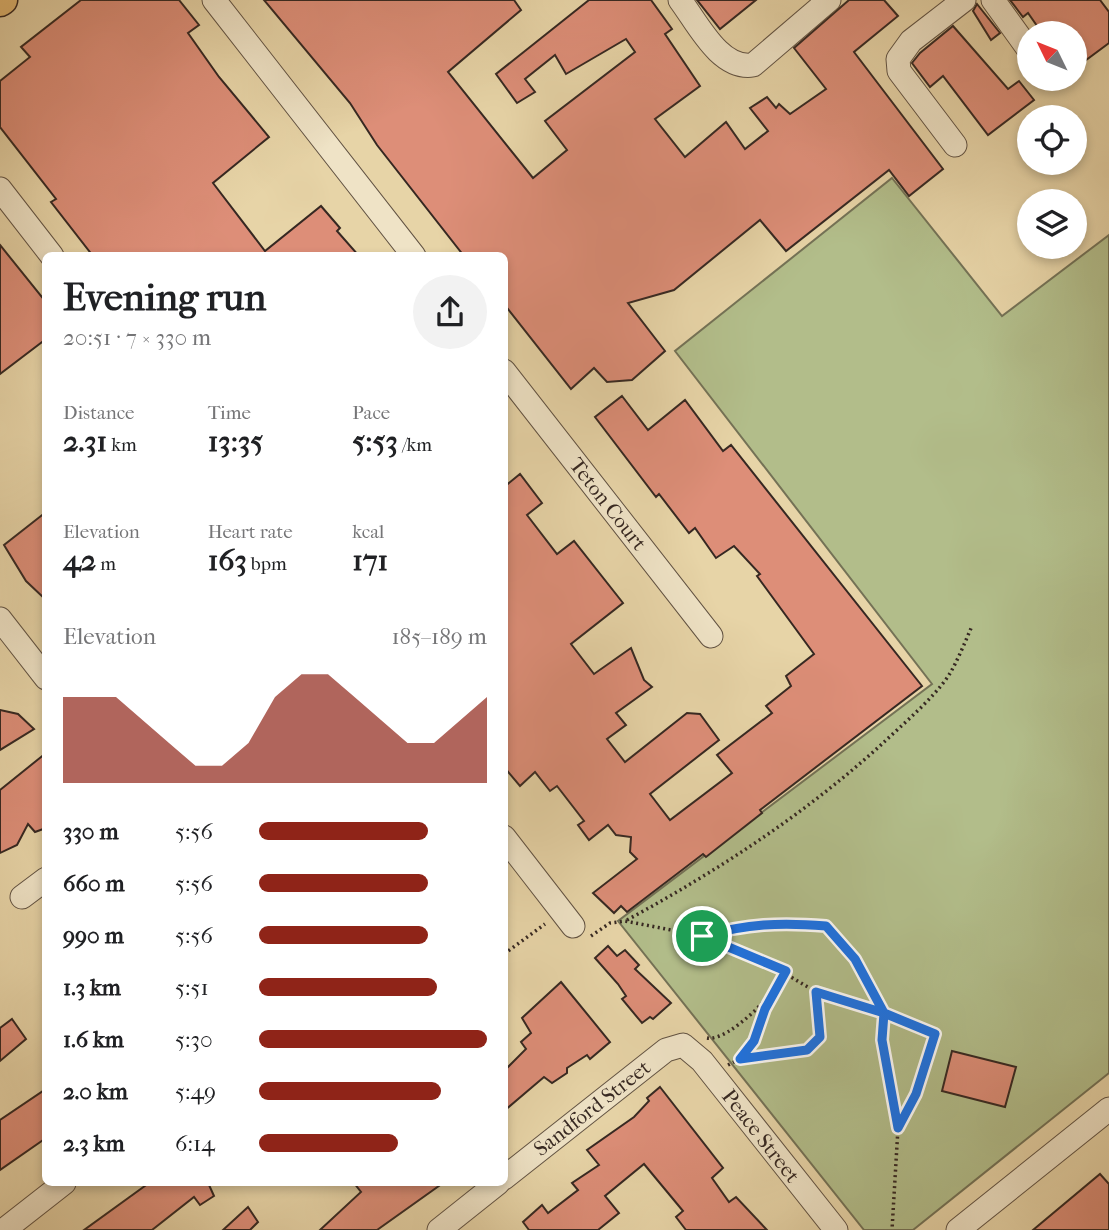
<!DOCTYPE html>
<html lang="en">
<head>
<meta charset="utf-8">
<style>
  :root { --surface:#fff; --page:#f2f2f2; --text:#202124; --muted:#757577; --accent:#8f2418 }
  body { margin:0; font-family:"IM FELL French Canon",serif; background:var(--page); color:var(--text); height:100vh; display:flex; flex-direction:column; font-size:26px; white-space:nowrap }
  * { box-sizing:border-box; margin:0 }
  p { font-size:23px; color:var(--muted) }
  .icon { flex:none; width:38px; height:38px; fill:none; stroke:currentColor; stroke-width:2; stroke-linecap:round; stroke-linejoin:round }
  .map { position:relative; flex:1; overflow:hidden }
  .side { position:absolute; left:42px; top:252px; width:466px; height:934px; display:flex; flex-direction:column; background:var(--surface); border-radius:10px; box-shadow:0 4px 10px #0003 }
  .side>* { flex:none }
  .needle { width:46px; rotate:313deg }
  .controls { position:absolute; left:1017px; top:21px; display:grid; gap:14px }
  .controls a { display:grid; place-items:center; width:70px; height:70px; border-radius:50%; background:var(--surface); box-shadow:0 4px 10px #0003; font-size:35px }
  .pin { position:absolute; display:grid; place-items:center; width:60px; height:60px; color:#fff; margin:-30px; border:4px solid #fff; border-radius:50%; box-shadow:0 2px 7px #0007 }
  .round { display:grid; place-items:center; flex:none; width:74px; height:74px; border-radius:37px; background:var(--page) }
  .head { display:flex; align-items:center; justify-content:space-between; height:119px; padding:0 21px }
  h1 { font-size:38px; font-weight:800; line-height:52px }
  .stats { display:grid; grid-template-columns:repeat(3,1fr); gap:10px; height:119px; padding:7px 21px }
  .stats div { display:grid; align-content:center }
  .stats b { font-size:30px; font-weight:800 }
  .stats small { font-size:19px; font-weight:400 }
  .stats p { font-size:19px }
  .chart { height:196px; padding:14px 21px }
  .chart p { display:flex; justify-content:space-between }
  .chart svg { width:100%; height:126px; margin-top:7px; fill:var(--accent); opacity:.7 }
  ul { padding:0 21px; list-style:none; font-size:23px }
  li { display:grid; grid-template-columns:112px 84px 1fr; align-items:center; height:52px }
  li i { height:18px; border-radius:9px; background:var(--accent) }
  .map>svg:first-child { display:block }
  .green { fill:#b2bd8a; stroke:#747256; stroke-width:2 }
  .building { fill:#dd8e78; stroke:#362822; stroke-width:2 }
  .lines { fill:none; stroke-linecap:round; stroke-linejoin:round }
  .minor-casing { stroke:#625343; stroke-width:25 }
  .major-casing { stroke:#362822; stroke-width:31 }
  .path { stroke:#362822; stroke-width:3.5; stroke-dasharray:2 3.5; stroke-linecap:butt }
  .minor { stroke:#efe3c6; stroke-width:23 }
  .major { stroke:#e4ba74; stroke-width:28 }
  .route-casing { stroke:#fff; stroke-width:14 }
  .route { stroke:#1a73e8; stroke-width:9 }
  .labels { text-anchor:middle; stroke-width:5; stroke-linejoin:round; paint-order:stroke }
  .street-label { font-size:21px; fill:#362822; stroke:#efe3c6 }
</style>
</head>
<body>
<div class="map">
<svg width="1109" height="1230" viewBox="0 0 1109 1230">
  <rect width="100%" height="100%" fill="#e7d4a7"/>
  <filter id="stains"><feTurbulence type="fractalNoise" baseFrequency=".00286" numOctaves="4"/><feColorMatrix values="0 0 0 0 .2 0 0 0 0 .09 0 0 0 0 .02 0 0 0 .5 -.17"/></filter>
  <radialGradient id="worn" r=".72"><stop offset=".6" stop-color="#630" stop-opacity="0"/><stop offset="1" stop-color="#630" stop-opacity=".3"/></radialGradient>
  <polygon class="green" points="892,178 1002,316 1109,235 1109,1073 913,1230 864,1230 618,921 932,684 675,351"/>
  <g class="building">
    <polygon points="81,0 179,0 199,25 188,33 219,77 269,137 213,183 265,251 321,206 340,228 337,231 359,256 93,256 51,202 56,199 0,127 0,81 30,57 21,47"/>
    <polygon points="264,0 514,0 521,10 448,72 533,178 567,150 545,121 635,52 626,39 566,74 555,55 525,79 535,92 517,103 496,74 589,0 651,0 672,29 665,34 700,86 655,119 685,157 726,122 745,149 768,131 750,108 767,97 776,108 779,104 790,114 826,89 794,48 849,0 884,0 898,16 854,52 943,169 909,196 889,170 786,251 760,220 674,290 628,303 665,351 632,380 607,382 594,368 571,389 504,304 504,256 464,256 377,145 350,103"/>
    <polygon points="697,0 756,0 720,29"/>
    <polygon points="1010,0 1100,0 1109,12 1109,43 1074,69 1074,33 1042,33 1028,13 1023,17"/>
    <polygon points="977,4 1000,33 991,40 973,11"/>
    <polygon points="953,26 1008,89 1019,81 1034,100 988,135 943,76 930,87 912,63 920,53"/>
    <polygon points="0,245 46,302 46,339 0,374"/>
    <polygon points="622,396 648,430 685,400 723,451 731,445 922,686 760,810 762,813 706,857 703,854 627,912 621,906 614,913 593,893 637,859 630,852 631,837 616,835 608,825 589,840 578,825 584,821 557,786 550,791 535,772 520,786 504,767 504,487 520,474 542,503 527,515 557,554 574,541 623,603 571,644 594,674 631,648 644,680 652,687 616,713 626,725 607,739 625,762 687,713 700,714 719,740 650,794 670,820 732,773 717,755 772,713 766,706 791,686 786,676 814,654 757,576 760,574 734,546 716,558 695,528 689,533 659,494 656,497 595,417"/>
    <polygon points="46,512 46,600 26,581 4,545"/>
    <polygon points="0,710 18,714 34,729 0,750"/>
    <polygon points="46,753 46,828 35,832 28,824 17,845 0,853 0,790"/>
    <polygon points="608,946 617,956 625,950 639,965 635,969 671,1003 653,1019 650,1017 642,1023 622,999 626,996 618,984 595,958"/>
    <polygon points="561,982 610,1042 590,1059 587,1055 567,1068 567,1073 552,1083 544,1077 504,1111 504,1071 526,1049 521,1042 531,1033 522,1018"/>
    <polygon points="12,1019 26,1039 0,1061 0,1028"/>
    <polygon points="952,1051 1016,1067 1005,1107 942,1091"/>
    <polygon points="660,1087 723,1168 712,1178 729,1202 736,1197 767,1230 686,1230 676,1217 683,1211 644,1164 605,1196 619,1213 598,1230 529,1230 523,1222 542,1205 548,1213 578,1190 572,1183 599,1165 587,1150 634,1117 649,1101 647,1098"/>
    <polygon points="46,1089 46,1138 0,1170 0,1120"/>
    <polygon points="1100,1174 1109,1184 1109,1230 1033,1230"/>
    <polygon points="149,1183 211,1183 209,1185 214,1196 200,1205 194,1197 152,1230 84,1230"/>
    <polygon points="354,1183 443,1183 377,1230 320,1230 361,1192"/>
    <polygon points="248,1207 258,1222 250,1230 223,1230"/>
  </g>
  <g class="lines">
    <g class="minor-casing">
      <g id="minor">
        <polyline points="214,0 414,256"/>
        <path d="M680,0C698,24 720,70 753,65L829,0"/>
        <polyline points="993,0 1029,50"/>
        <polyline points="955,145 899,71 898,59 911,41 964,0"/>
        <polyline points="0,189 52,256"/>
        <polyline points="504,371 711,636"/>
        <polyline points="0,619 46,678"/>
        <polyline points="504,837 573,926"/>
        <polyline points="22,897 46,879"/>
        <polyline points="504,1178 666,1050 683,1045 702,1061 836,1230"/>
        <polyline points="4,1230 64,1183"/>
        <polyline points="439,1230 498,1183"/>
        <polyline points="958,1230 1109,1109"/>
      </g>
    </g>
    <g class="major-casing">
      <polyline id="major" points="0,2 3,0"/>
    </g>
    <g class="path">
      <path d="M627,920C719,870 805,814 882,744C904,723 932,700 949,675C958,660 965,642 972,626"/>
      <polyline points="591,936 610,923 625,921 702,936 746,924 782,922 826,926 855,959 884,1012 935,1034 916,1094 898,1128"/>
      <polyline points="702,936 761,959 816,992 884,1012 882,1039 898,1128 892,1230"/>
      <polyline points="504,954 545,924"/>
      <path d="M707,1038C729,1042 779,990 786,971"/>
      <polyline points="741,1058 754,1041 771,996"/>
      <path d="M728,1065L740,1059L807,1050L820,1037C820,1022 812,1006 816,992"/>
    </g>
    <use href="#minor" class="minor"/>
    <use href="#major" class="major"/>
  </g>
  <g class="lines">
    <g class="route-casing">
      <path id="route" d="M702,936L786,971L765,1009L754,1041L740,1059L807,1050L820,1037L816,992L884,1013L882,1040L898,1128L916,1094L935,1034L884,1013L855,959L826,926C779,922 748,924 702,936"/>
    </g>
    <use href="#route" class="route"/>
  </g>
  <g class="labels">
    <g class="street-label">
      <text transform="translate(608 504) rotate(52)" y="7">Teton Court</text>
      <text transform="translate(592 1108) rotate(-38)" y="7">Sandford Street</text>
      <text transform="translate(761 1136) rotate(52)" y="7">Peace Street</text>
    </g>
  </g>
  <rect width="100%" height="100%" filter="url(#stains)"/>
  <rect width="100%" height="100%" fill="url(#worn)"/>
</svg>
<div class="controls">
<a><svg class="needle" viewBox="-14 -14 28 28"><path d="M0-13l5 13h-10z" fill="#e53935"/><path d="M0 13l5-13h-10z" fill="#757577"/></svg></a>
<a><svg class="icon" aria-label="locate" viewBox="0 0 24 24"><circle cx="12" cy="12" r="6"/><path d="M12 2v4M12 18v4M2 12h4M18 12h4"/></svg></a>
<a><svg class="icon" aria-label="layers" viewBox="0 0 24 24"><path d="M12 4l9 5-9 5-9-5zM3 14l9 5 9-5"/></svg></a>
</div>
<div class="pin" style="left:702px;top:936px;background:#1e9e55"><svg class="icon" aria-label="arrive" viewBox="0 0 24 24"><path d="M6 21V4h12l-3 4 3 4H6"/></svg></div>
<section class="side">
<div class="head"><div><h1>Evening run</h1><p>20:51 · 7 × 330 m</p></div><a class="round"><svg class="icon" aria-label="share" viewBox="0 0 24 24"><path d="M12 15V3M7 8l5-5 5 5M5 13v7h14v-7"/></svg></a></div>
<div class="stats">
<div><p>Distance</p><b>2.31<small> km</small></b></div>
<div><p>Time</p><b>13:35</b></div>
<div><p>Pace</p><b>5:53<small> /km</small></b></div>
</div>
<div class="stats">
<div><p>Elevation</p><b>42<small> m</small></b></div>
<div><p>Heart rate</p><b>163<small> bpm</small></b></div>
<div><p>kcal</p><b>171</b></div>
</div>
<div class="chart"><p><span>Elevation</span>185–189 m</p>
<svg viewBox="0 0 160 44" preserveAspectRatio="none"><path d="M0 44V14L10 14L20 14L30 22L40 30L50 38L60 38L70 30L80 14L90 6L100 6L110 14L120 22L130 30L140 30L150 22L160 14V44z"/></svg>
</div>
<ul>
<li><b>330 m</b>5:56<i style="width:74%"></i></li>
<li><b>660 m</b>5:56<i style="width:74%"></i></li>
<li><b>990 m</b>5:56<i style="width:74%"></i></li>
<li><b>1.3 km</b>5:51<i style="width:78%"></i></li>
<li><b>1.6 km</b>5:30<i style="width:100%"></i></li>
<li><b>2.0 km</b>5:49<i style="width:80%"></i></li>
<li><b>2.3 km</b>6:14<i style="width:61%"></i></li>
</ul>
</section>
</div>
</body>
</html>
